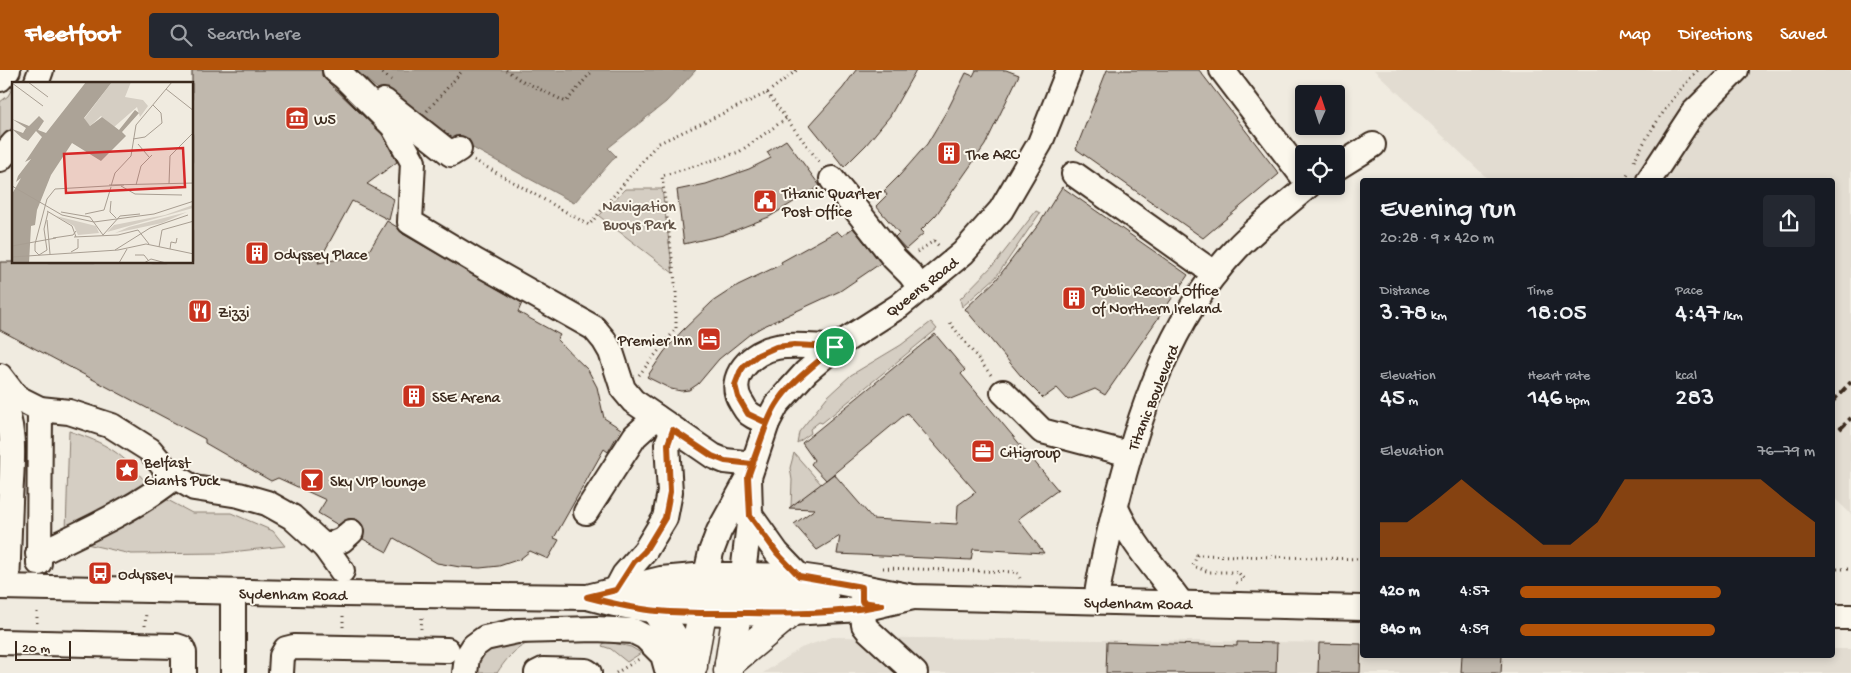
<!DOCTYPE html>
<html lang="en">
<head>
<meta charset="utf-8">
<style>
  :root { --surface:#171b24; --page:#242831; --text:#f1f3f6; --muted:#9ea1a6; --accent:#b45309 }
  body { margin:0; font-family:"Gochi Hand",sans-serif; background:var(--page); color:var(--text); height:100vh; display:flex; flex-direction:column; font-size:19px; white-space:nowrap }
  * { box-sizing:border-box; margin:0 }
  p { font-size:16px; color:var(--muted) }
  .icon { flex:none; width:28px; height:28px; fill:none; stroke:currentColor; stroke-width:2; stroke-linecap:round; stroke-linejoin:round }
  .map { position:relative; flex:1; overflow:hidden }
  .details { position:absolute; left:1360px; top:108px; width:475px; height:480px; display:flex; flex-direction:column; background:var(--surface); border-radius:5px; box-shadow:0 2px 8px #0003 }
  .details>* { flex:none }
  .needle { width:32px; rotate:3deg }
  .buttons { position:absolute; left:1295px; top:15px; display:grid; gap:10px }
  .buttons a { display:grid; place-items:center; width:50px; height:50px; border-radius:5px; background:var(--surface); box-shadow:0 2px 8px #0003; font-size:25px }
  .scale { position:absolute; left:15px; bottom:12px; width:56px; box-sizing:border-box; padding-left:5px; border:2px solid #3b2a1e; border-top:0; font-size:14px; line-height:18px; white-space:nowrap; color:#3b2a1e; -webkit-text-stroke:4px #fbf7ec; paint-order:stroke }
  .pin { position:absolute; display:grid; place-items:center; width:42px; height:42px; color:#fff; margin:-21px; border:2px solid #fff; border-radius:50%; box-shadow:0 1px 5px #0007 }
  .round { display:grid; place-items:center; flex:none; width:52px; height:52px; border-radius:5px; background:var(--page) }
  .head { display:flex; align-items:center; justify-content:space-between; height:85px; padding:0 20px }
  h1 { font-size:28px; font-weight:600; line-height:38px }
  .figures { display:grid; grid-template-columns:repeat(3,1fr); gap:8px; height:85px; padding:5px 20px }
  .figures div { display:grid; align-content:center }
  .figures b { font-size:25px; font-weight:600 }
  .figures small { font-size:14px; font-weight:400 }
  .figures p { font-size:14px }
  .chart { height:140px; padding:10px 20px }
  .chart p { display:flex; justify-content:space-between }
  .chart svg { width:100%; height:90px; margin-top:5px; fill:var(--accent); opacity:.7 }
  ul { padding:0 20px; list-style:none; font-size:16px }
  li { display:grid; grid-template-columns:80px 60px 1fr; align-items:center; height:38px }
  li i { height:12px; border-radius:6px; background:var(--accent) }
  header { display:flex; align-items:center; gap:30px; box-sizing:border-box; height:70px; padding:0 25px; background:var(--accent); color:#fff }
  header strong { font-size:24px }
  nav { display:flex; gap:28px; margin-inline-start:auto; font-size:18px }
  .search { width:350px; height:45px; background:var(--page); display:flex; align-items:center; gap:12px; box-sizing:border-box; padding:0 18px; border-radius:5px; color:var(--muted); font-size:19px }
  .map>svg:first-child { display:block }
  .built { fill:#e2dcd1 }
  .green { fill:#d5cec3; stroke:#887c70 }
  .water { fill:#aca397; stroke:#7f7367 }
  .building { fill:#c0b8ad; stroke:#3b2a1e }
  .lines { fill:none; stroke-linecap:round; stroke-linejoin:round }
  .minor-casing { stroke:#3b2a1e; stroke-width:28 }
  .highway-casing { stroke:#3b2a1e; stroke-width:31 }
  .path { stroke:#3b2a1e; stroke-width:3; stroke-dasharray:1 4; stroke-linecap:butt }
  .minor { stroke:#fbf7ec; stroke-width:24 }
  .highway { stroke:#fbf7ec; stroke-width:28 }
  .rail { stroke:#3b2a1e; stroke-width:4; stroke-dasharray:8 4; stroke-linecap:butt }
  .route-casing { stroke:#fff; stroke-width:10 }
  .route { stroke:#b45309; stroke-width:6 }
  .labels { text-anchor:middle; stroke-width:4; stroke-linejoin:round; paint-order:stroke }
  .poi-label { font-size:16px; fill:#3b2a1e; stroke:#fbf7ec; text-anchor:start }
  .park-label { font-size:16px; fill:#625347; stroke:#fbf7ec }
  .street-label { font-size:16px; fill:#3b2a1e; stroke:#fbf7ec }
  .inset-road { fill:none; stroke:#a89e92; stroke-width:1 }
  .view { fill:#d62828; fill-opacity:0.15; stroke:#d62828; stroke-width:2.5 }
  .inset-edge { fill:none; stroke:#3b2a1e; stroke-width:2.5 }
</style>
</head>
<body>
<header>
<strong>Fleetfoot</strong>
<div class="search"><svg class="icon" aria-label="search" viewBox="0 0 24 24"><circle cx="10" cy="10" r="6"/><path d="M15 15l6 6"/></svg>Search here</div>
<nav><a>Map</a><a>Directions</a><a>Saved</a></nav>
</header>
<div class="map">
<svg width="1851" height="603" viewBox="0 0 1851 603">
  <rect width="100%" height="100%" fill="#f0ebe0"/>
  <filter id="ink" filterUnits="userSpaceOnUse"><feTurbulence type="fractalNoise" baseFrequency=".02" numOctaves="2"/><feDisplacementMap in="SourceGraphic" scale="10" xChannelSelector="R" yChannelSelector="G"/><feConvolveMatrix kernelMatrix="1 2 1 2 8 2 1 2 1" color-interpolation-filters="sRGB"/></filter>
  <g filter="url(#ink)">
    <g class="built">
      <polygon points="1374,0 1851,0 1851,444 1833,427 1832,110 1489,110"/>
      <polygon points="832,567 1362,573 1362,585 1832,585 1833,579 1851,579 1851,603 763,603 801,578"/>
    </g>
    <g class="green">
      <path d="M14,15C14,41 19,55 0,75V32L8,26Z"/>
      <polygon points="625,119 662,119 673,203 599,146"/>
      <polygon points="1036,141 1040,143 996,207 962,237 960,229 997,191"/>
      <polygon points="931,252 937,259 822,353 819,352 810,359 811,363 797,373 799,362 827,327 851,305 901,275"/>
      <path d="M69,361C106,373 123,383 147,414L66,462Z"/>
      <polygon points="794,383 821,414 791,437 792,410 790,398"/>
      <polygon points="162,427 192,443 231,443 273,461 285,476 222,483 131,484 82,473"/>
      <path d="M530,565V573C516,576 504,592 497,603H472L473,594L487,577Z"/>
      <polygon points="609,572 631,577 641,583 627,592 611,579 602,576 604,573"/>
    </g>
    <polygon class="water" points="355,0 696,0 666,32 608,78 616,86 574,133 460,71 452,80"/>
    <g class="building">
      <polygon points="192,0 322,0 322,6 326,10 382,64 397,92 367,114 394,129 389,150 352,131 318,193 367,184 387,151 397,157 403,164 522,233 518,242 560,265 557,270 588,300 597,317 604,348 621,359 608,382 604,379 554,468 559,470 548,489 530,481 520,489 499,496 480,498 460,497 437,493 394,468 387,482 363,469 364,459 361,453 356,449 348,449 338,455 318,443 326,430 278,408 271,411 205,373 205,369 0,260 0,192 192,192"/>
      <polygon points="856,0 916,0 890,46 866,75 844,97 810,55 843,18"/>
      <polygon points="976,0 1006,0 1019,5 985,75 936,145 921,160 924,163 906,179 895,167 899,163 876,136 887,125 884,121 900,105 927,74 949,37 966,3 973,6"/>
      <polygon points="1107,0 1199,0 1279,104 1203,168 1076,79"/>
      <polygon points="786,70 820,116 769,147 723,165 684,174 677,120 706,114 749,99 771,88 767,82"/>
      <polygon points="1062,117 1188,205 1105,325 1095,319 1068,330 1057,318 1043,328 1021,306 965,239 996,210 1039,154"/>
      <polygon points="853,158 881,193 840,221 762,257 750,264 719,289 698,314 689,320 681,321 671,319 647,307 664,282 681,262 712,232 738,215 782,194 781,192 837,161 842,166"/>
      <polygon points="935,264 965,300 961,304 1058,420 1018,449 1044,483 973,479 971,490 837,484 840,466 817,480 794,454 815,439 789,438 834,404 873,449 957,454 958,435 976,422 907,343 826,410 811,394 814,390 802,373"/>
      <polygon points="1107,572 1237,576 1237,572 1277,573 1276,603 1106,603"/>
      <polygon points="1319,573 1361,574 1360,603 1318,603"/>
      <polygon points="1462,585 1502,585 1501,603 1461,603"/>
    </g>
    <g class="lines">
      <g class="minor-casing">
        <g id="minor">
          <polyline points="335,0 344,7 393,56 413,92 410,152 477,192 594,258 604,270 611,282 623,319 633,331 713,386 725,391 753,394"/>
          <polyline points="1222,0 1304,108"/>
          <polyline points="0,9 8,0"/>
          <polyline points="36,14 41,0"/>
          <polyline points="384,31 451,84 459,79"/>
          <polyline points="0,89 14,73"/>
          <polyline points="1336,98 1373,75"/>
          <polyline points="1074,104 1215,204"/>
          <polyline points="832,109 894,188 910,204 921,219"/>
          <polyline points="1649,110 1693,43 1736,0"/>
          <polyline points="0,306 16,327 40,339 69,342 112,356 150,380 169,403 194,418 239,425 267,433 292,447 325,477 342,501"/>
          <polyline points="1003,322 1042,361 1129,384"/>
          <path d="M0,327C18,358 11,398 10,432C9,461 8,489 7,517"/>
          <path d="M767,353C762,350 755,348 750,344C746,342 744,336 741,332C725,307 753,281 777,277C793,274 818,277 835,277"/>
          <path d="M1116,438C1132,474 1158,501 1181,533"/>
          <polyline points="586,442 635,366 656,347"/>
          <polyline points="750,445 777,483 799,506"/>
          <polyline points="325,477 342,470 351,462"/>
          <path d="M38,484C85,461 134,440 175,407"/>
          <polyline points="39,493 40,339"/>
          <polyline points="706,505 740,525 826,528"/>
          <polyline points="0,517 342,524 587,527 614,534 656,541 772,544 862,539 913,527"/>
          <polyline points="741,520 750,445 749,407"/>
          <polyline points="639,521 648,523 704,524 716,531"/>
          <polyline points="862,525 864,555 868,560 915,603"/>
          <polyline points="591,526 661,509 706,505 743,505 799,506 827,510 913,527 1362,538"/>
          <polyline points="614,528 616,520 624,505 645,481 665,448 670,422 667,374 673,360"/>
          <path d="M1096,531C1100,501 1107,472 1114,443C1137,349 1169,249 1237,178C1258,156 1285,136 1308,116"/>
          <polyline points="702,543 706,505 711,482 719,461 749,407 767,353 777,334 806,302 835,277 899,236 963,183 1001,140 1040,73 1069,0"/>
          <polyline points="1832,547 1851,547"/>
          <polyline points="0,572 176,576 182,578 184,583 184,603"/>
          <polyline points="233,603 233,522"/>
          <polyline points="281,603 282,586 286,579 294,577 447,580"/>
          <polyline points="465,603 467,587 474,576 485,568 517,561 596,559 633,561 645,567 663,585 668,603"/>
          <polyline points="537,603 543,600 586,601 589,603"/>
        </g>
      </g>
      <g class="highway-casing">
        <g id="highway">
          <polyline points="656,541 693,596"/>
          <polyline points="729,594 789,544"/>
          <polyline points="728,601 737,543"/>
          <polyline points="691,603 702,543"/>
        </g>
      </g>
      <g class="path">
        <polyline points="379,0 391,10"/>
        <polyline points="506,0 519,9 566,32 593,0"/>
        <polyline points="767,23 820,93"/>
        <polyline points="427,41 463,0"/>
        <polyline points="474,90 589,155 657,74 767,23 797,0"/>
        <path d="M1634,91C1651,58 1672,27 1698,0"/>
        <polyline points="1625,110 1628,104"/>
        <polyline points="917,182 934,171 940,177"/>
        <polyline points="950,253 991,305"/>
        <polyline points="639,305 676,259 676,221 662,106 739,82 787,48"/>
        <polyline points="883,498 1017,502 1020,508"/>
        <polyline points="1832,499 1851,499"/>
        <polyline points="1236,513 1244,509 1238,502 1209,502 1193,496 1197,485 1362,489"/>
        <polyline points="37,553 37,539"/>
        <polyline points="145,556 146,542"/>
        <polyline points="343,557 343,545"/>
        <polyline points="421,559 422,547"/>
        <polyline points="616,603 639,589"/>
      </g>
      <use href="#minor" class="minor"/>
      <use href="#highway" class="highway"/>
      <g class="rail">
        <polyline points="1832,332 1851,312"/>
        <polyline points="1840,359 1851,348"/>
      </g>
    </g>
  </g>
  <g class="lines" filter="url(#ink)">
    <g class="route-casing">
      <path id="route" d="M835,277C815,295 790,312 776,335C765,353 760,374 752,394L725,391L712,386L673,360L668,374L670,422L665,448L645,481L634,492L616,520L587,527C610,533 634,539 658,541C688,544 719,543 749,543C793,544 838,544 882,535L862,532V517L799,506L777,483L750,446L748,407L767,353L748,344L738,327L735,315L740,302L744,296L758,285L776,277L794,275L835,277"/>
    </g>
    <use href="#route" class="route"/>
  </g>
  <defs>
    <g id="museum-square" transform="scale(1.25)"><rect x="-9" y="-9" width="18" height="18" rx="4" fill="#c8321e" stroke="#fbf7ec"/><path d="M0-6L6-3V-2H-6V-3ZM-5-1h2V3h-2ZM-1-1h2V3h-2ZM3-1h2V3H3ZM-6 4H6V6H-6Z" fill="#fff"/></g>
    <g id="building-square" transform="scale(1.25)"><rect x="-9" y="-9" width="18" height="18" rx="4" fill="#c8321e" stroke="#fbf7ec"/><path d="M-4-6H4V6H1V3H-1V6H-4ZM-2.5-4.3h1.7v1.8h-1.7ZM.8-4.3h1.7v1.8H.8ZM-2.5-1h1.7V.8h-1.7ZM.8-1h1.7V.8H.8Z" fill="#fff"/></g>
    <g id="civic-square" transform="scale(1.25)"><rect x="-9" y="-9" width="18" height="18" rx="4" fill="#c8321e" stroke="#fbf7ec"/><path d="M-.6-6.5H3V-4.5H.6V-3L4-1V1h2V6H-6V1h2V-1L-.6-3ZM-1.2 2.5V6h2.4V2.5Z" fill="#fff"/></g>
    <g id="restaurant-square" transform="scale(1.25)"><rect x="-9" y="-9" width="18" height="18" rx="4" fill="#c8321e" stroke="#fbf7ec"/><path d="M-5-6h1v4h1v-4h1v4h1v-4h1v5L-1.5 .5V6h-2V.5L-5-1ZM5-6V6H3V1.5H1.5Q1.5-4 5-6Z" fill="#fff"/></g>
    <g id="hotel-square" transform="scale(1.25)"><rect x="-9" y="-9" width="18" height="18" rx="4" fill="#c8321e" stroke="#fbf7ec"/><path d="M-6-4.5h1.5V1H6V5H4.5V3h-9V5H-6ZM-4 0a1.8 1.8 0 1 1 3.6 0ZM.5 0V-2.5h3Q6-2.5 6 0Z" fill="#fff"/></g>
    <g id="office-square" transform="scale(1.25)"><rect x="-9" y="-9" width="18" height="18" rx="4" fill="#c8321e" stroke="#fbf7ec"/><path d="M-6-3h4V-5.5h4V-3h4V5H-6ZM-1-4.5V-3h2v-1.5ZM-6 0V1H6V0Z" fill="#fff"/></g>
    <g id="sight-square" transform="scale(1.25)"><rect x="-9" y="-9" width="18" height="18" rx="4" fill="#c8321e" stroke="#fbf7ec"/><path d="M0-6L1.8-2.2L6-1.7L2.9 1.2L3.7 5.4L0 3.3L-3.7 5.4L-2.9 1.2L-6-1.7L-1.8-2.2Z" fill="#fff"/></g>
    <g id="bar-square" transform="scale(1.25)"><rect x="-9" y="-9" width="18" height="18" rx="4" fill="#c8321e" stroke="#fbf7ec"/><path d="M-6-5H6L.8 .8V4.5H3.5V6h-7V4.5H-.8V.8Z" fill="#fff"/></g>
    <g id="bus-square" transform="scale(1.25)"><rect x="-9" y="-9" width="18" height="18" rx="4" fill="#c8321e" stroke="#fbf7ec"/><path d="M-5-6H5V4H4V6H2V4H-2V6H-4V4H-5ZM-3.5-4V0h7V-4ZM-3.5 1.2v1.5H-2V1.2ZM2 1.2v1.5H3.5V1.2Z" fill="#fff"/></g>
  </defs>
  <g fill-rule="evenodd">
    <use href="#museum-square" x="297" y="48"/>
    <use href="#building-square" x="949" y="83"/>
    <use href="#civic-square" x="765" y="131"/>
    <use href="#building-square" x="257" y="183"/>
    <use href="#building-square" x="1074" y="228"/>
    <use href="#restaurant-square" x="200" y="241"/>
    <use href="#hotel-square" x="709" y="269"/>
    <use href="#building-square" x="414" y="326"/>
    <use href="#office-square" x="983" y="381"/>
    <use href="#sight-square" x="127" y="400"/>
    <use href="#bar-square" x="312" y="410"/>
    <use href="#bus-square" x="100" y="503"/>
  </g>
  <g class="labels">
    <g class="poi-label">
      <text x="314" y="54">W5</text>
      <text x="966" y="89">The ARC</text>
      <text x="782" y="128">Titanic Quarter<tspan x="782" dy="18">Post Office</tspan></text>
      <text x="274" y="189">Odyssey Place</text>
      <text x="1092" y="225">Public Record Office<tspan x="1092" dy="18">of Northern Ireland</tspan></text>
      <text x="218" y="247">Zizzi</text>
      <text x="692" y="275" text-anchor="end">Premier Inn</text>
      <text x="432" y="332">SSE Arena</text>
      <text x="1000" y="387">Citigroup</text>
      <text x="144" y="397">Belfast<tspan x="144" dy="18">Giants Puck</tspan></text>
      <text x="330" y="416">Sky VIP lounge</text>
      <text x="118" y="509">Odyssey</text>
    </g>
    <g class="park-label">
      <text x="639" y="141">Navigation<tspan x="639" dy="18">Buoys Park</tspan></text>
    </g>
    <g class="street-label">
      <text transform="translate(921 216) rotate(-38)" y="6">Queens Road</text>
      <text transform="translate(1152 327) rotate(-68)" y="6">Titanic Boulevard</text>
      <text transform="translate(293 523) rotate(1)" y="6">Sydenham Road</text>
      <text transform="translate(1138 532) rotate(1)" y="6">Sydenham Road</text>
    </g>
  </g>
  <g transform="translate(12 12)">
    <rect width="181" height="181" fill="#f0ebe0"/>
    <path d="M100,0H119L113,15L131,18L136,24L128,35L125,25L102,45L89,34L78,44L72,37ZM181,123V126L95,150L102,143L153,133ZM175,130L150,141L103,151L117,145ZM44,134L84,144L87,151L66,153L62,144Z" fill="#d5cec3"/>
    <path d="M74,0H100L72,36L78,44L90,35L107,48L123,28L127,31L110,50L114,54L89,79L60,61L39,93L25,128L23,143L19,144L17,181H0V112L9,96L4,100L6,94L19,77L13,80L30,55L24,49L16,59L10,56L0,47L11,51L14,46L0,37L17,44L27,34L32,39L26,48L34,51Z" fill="#aca397"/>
    <path class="inset-road" d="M16,0L36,15M0,1L31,24M154,7L182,29M121,57L133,55L150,41L149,31L141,23M126,62L137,75M157,102L158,74L182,50M97,103L182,101M124,103L129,84L140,73M0,104L50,133L82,140L142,132L182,119M99,104L103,91L119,74L124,43L160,0M109,104L123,112L170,113M99,119L98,130L104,136M35,129L60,144L64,155M36,130L32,147L35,168L27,173L23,169V162L35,117L43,107L112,103M49,130L78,135L91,153L108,134L128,132M73,132L92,128L99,105M35,138L38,172M62,155L106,153L126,148L137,162M41,156L61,153L64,149M0,164L44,156M147,165L150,148L182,139M158,167L159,160L164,161L165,156M103,168L138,146L176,133M59,170L66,166V157M123,173H132L136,178M0,175L106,168L134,162L182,172M107,181L115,167M132,181L139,177L154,181"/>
    <path class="view" d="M171,66L173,105L54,111L52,72Z"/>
    <rect width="181" height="181" class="inset-edge"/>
  </g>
</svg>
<div class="buttons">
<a><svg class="needle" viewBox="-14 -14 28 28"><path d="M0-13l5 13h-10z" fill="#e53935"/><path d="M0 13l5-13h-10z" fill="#9ea1a6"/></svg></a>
<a><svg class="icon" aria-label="locate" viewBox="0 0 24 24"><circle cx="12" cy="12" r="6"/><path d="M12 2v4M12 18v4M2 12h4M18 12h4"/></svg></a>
</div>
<div class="scale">20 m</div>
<div class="pin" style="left:835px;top:277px;background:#1e9e55"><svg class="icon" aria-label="arrive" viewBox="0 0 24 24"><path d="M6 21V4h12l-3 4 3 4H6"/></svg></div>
<section class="details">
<div class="head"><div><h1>Evening run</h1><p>20:28 · 9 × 420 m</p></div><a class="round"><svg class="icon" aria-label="share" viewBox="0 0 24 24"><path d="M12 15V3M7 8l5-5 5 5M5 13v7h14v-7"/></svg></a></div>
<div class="figures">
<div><p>Distance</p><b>3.78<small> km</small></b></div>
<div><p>Time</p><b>18:05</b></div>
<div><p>Pace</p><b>4:47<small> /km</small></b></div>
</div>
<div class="figures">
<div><p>Elevation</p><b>45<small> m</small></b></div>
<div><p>Heart rate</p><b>146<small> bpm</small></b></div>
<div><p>kcal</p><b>283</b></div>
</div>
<div class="chart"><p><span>Elevation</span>76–79 m</p>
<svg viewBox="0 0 160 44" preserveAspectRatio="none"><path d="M0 44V27L10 27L20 17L30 6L40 17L50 27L60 38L70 38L80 27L90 6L100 6L110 6L120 6L130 6L140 6L150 17L160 27V44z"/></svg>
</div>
<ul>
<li><b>420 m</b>4:57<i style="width:68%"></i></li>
<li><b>840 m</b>4:59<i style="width:66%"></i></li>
</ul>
</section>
</div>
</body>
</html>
